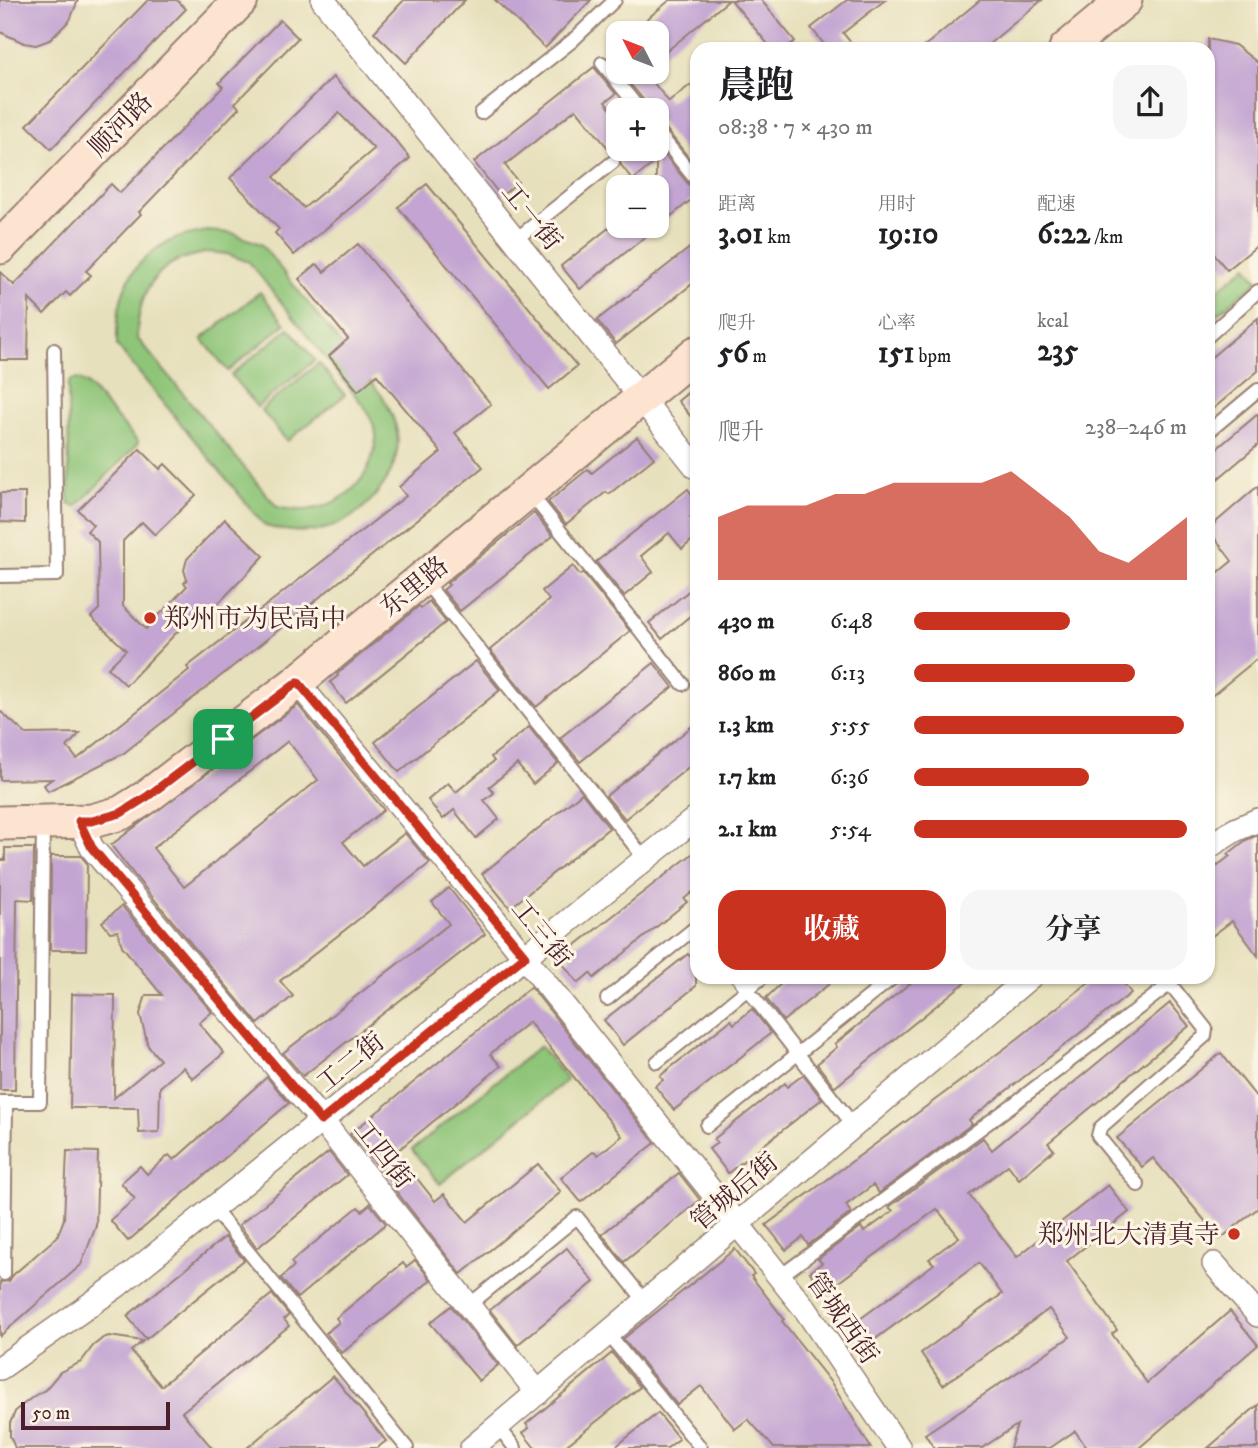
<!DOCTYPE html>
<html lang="zh">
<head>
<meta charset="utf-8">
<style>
  :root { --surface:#fff; --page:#f6f6f6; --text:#202124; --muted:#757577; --accent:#c8321e }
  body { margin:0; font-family:"IM FELL DW Pica","Noto Serif SC",serif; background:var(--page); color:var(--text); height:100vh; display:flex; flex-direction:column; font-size:26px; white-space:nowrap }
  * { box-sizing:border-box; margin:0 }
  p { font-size:23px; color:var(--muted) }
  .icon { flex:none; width:38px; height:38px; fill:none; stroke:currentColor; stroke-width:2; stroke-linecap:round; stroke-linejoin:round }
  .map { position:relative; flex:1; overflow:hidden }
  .details { position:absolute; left:690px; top:42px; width:525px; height:942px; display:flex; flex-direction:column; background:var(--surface); border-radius:21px; box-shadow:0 2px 5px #0004 }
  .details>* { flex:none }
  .needle { width:46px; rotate:312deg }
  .tools { position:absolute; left:606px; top:21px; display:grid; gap:14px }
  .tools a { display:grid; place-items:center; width:63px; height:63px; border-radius:14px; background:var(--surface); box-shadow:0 2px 5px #0004; font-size:35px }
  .scale { position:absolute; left:21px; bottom:18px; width:149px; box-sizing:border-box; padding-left:7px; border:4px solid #4a1f2b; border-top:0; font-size:19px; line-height:24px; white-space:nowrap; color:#4a1f2b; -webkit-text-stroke:5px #fcf5e5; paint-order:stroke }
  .pin { position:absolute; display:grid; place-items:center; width:60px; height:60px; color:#fff; margin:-30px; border-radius:14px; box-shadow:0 4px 10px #0006 }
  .round { display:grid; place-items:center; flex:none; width:74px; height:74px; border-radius:21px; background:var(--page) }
  .summary { display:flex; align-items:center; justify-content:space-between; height:119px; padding:0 28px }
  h1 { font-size:38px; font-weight:700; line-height:52px }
  .stats { display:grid; grid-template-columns:repeat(3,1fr); gap:10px; height:119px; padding:7px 28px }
  .stats div { display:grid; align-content:center }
  .stats b { font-size:30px; font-weight:700 }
  .stats small { font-size:19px; font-weight:400 }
  .stats p { font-size:19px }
  .chart { height:196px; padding:14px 28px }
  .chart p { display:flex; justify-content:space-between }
  .chart svg { width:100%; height:126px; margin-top:7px; fill:var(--accent); opacity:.7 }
  .cta { display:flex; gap:14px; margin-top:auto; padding:14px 28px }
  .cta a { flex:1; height:80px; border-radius:21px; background:var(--accent); color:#fff; font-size:28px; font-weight:700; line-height:80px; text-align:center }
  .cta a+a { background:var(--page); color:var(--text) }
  ul { padding:0 28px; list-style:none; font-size:23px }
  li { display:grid; grid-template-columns:112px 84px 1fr; align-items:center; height:52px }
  li i { height:18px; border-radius:9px; background:var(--accent) }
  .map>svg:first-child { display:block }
  .green { fill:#8ec578; stroke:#6c7252; stroke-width:2; fill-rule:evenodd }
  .building { fill:#c3a4d2; fill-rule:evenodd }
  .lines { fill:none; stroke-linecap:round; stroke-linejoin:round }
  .lane-casing { stroke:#988074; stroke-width:16 }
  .street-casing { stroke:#988074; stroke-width:26 }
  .secondary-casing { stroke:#988074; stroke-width:37 }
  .lane { stroke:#fff; stroke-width:12 }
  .street { stroke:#fff; stroke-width:23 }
  .secondary { stroke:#fde4d1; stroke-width:33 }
  .route-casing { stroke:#fff; stroke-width:14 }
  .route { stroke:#c8321e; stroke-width:9 }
  .poi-dot { fill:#c8321e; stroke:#fcf5e5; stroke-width:2.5 }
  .labels { text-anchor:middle; stroke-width:6; stroke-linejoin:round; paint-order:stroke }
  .street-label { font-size:26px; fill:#4a1f2b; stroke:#fcf5e5 }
  .poi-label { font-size:26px; fill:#4a1f2b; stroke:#fcf5e5; text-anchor:start }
</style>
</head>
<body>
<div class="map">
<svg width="1258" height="1448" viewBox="0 0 1258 1448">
  <rect width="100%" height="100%" fill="#fcf5e5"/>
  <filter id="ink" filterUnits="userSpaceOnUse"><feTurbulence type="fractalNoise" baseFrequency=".0143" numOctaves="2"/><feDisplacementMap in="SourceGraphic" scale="14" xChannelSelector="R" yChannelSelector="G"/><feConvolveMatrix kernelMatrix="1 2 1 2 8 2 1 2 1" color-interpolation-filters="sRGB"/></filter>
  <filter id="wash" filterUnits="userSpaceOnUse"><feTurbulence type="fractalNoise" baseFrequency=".00686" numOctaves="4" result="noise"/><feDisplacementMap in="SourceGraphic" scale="28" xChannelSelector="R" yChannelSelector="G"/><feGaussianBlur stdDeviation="1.57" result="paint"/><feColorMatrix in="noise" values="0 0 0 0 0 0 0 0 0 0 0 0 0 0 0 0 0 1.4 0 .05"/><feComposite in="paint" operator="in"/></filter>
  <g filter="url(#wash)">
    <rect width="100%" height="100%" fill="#e7e0bc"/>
    <g class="green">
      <path d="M207,231L232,233L261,244L383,397C390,409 395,419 397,432C404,474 362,520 324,529C304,534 285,531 265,526L117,346C116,299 125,264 170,241C180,235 195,234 207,231ZM209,252L227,254L249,262L366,409C370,417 375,425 376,434C377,445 373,456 369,466C353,501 314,517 277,507L137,338C137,306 148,272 181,259C190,256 200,254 209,252Z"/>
      <polygon points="1247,266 1258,281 1213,317 1208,311 1208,298"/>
      <polygon points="260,292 285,324 228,371 202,339"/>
      <polygon points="289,328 315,360 257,407 231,375"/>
      <polygon points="319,363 345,395 287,441 261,410"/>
      <polygon points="78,379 87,384 138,442 136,446 76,507 69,504 68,384 72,380"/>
      <polygon points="540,1046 567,1080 440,1184 412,1150"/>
    </g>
    <g id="blocks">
      <g class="building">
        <polygon points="0,0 78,0 70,20 50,40 36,45 24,43 0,32"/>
        <polygon points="148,0 177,0 186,9 51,149 27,125"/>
        <polygon points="404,0 465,0 406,63 374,32"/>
        <polygon points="495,0 591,0 545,48"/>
        <polygon points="670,0 729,0 656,60 656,33 630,33"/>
        <polygon points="731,0 761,0 795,41 785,49 772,49"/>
        <polygon points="847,0 885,0 843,33 856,49 828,49 811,28"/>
        <polygon points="980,0 1042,0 983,49 921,49"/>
        <polygon points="280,20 298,38 235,103 239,108 139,212 141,214 86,271 91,275 70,296 66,292 44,314 29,299 28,360 0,360 0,272 14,285 111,184 120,193 223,87 219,83"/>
        <polygon points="1208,39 1235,45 1258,63 1258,245 1227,270 1208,247"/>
        <polygon points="594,67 616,94 605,102 618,119 618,149 660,149 689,185 696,189 696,196 580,289 561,266 611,226 656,226 656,161 633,180 621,165 619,156 612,153 576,109 505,165 518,182 501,196 474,162"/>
        <polygon points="620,72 645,72 669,102 690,85 696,93 696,167 656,116 656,110 652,110"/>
        <path d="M333,77L391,135L410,158L294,255L275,233L279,229L230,178ZM339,113L374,149L304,208L274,177Z"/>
        <polygon points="427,184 577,366 549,389 398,207"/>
        <polygon points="696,243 696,281 616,344 597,320"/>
        <polygon points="358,244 491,404 455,433 483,467 124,753 48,791 44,785 52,779 0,780 0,711 26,734 80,733 67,747 77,759 189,670 187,667 406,496 399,487 441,452 377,375 358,391 329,356 348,339 299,279 317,264 324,272"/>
        <polygon points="1258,318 1258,371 1208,413 1208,360"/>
        <polygon points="696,386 696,423 678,401"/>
        <polygon points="1258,414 1258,445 1208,487 1208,456"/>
        <polygon points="637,437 654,458 609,494 606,492 566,524 548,502 588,469 592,473"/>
        <polygon points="140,449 160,469 165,464 196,495 155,535 142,522 123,541 123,606 146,629 187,586 184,583 187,580 184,570 187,559 225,519 264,556 212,610 205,603 126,685 108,668 126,650 91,617 99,609 98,542 87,531 93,525 78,510"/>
        <polygon points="1258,486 1258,658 1208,699 1208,581 1232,561 1208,529"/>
        <polygon points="688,489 696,500 696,511 690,517 696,525 696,537 682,549 669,533 641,556 653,572 624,596 596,562"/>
        <polygon points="0,493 25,493 25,523 0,522"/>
        <polygon points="534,513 553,536 460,611 443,590 449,585 447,583"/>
        <polygon points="573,566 580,575 583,573 630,631 536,707 490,650 549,600 542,591"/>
        <polygon points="696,585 696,611 662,639 649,623"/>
        <polygon points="429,601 446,622 346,703 330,682 338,676 337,674 419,606 421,608"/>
        <polygon points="476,661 500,690 399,772 375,742"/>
        <polygon points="654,663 673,687 580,762 560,738"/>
        <path d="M298,705L384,810L343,842L363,866L405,833L430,863L280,981L293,996L258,1024L139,881L111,845ZM288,741L318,780L184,887L153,848Z"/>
        <polygon points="696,723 696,761 625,819 606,796"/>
        <polygon points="529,727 558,763 533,784 517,764 489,787 494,793 484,800 499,819 476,838 454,810 443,819 428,800 448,783 456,792 494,761 491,757"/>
        <polygon points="582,793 609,828 510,908 482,874"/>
        <polygon points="1258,835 1258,956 1232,921 1208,939 1208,873 1230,856 1228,854 1246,840"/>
        <polygon points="5,848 34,848 33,900 17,899 15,1090 0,1090 0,860 5,860"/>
        <polygon points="696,851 696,889 684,899 687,902 594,978 590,973 578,983 563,964 572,957 568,951"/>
        <polygon points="51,856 81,856 87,863 86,950 50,950"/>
        <polygon points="449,888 485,934 303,1076 283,1053 449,924 432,902"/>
        <polygon points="122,906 212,1012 199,1023 224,1053 193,1079 183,1067 160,1087 159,1132 139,1133 138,1108 70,1108 72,994 115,995 114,1098 160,1060 148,1046 140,1014 146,995 162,995 122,946 118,931 110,932 102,922"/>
        <polygon points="688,954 696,964 696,986 623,1045 604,1020"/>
        <polygon points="789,976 839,976 783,1021 766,998"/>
        <polygon points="919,976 973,976 835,1087 817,1064 837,1047 835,1044"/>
        <polygon points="1097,976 1118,976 1131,993 969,1120 972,1124 879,1193 873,1185 846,1205 851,1213 808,1245 803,1237 786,1250 766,1225 1012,1043"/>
        <polygon points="531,987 655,1143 581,1202 561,1178 594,1151 598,1155 622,1136 529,1022 490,1054 501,1066 396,1152 435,1201 444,1194 467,1222 538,1164 561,1192 461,1274 392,1186 394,1184 350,1134"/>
        <polygon points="1170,1003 1189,1026 1048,1143 1054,1150 1019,1179 1008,1165 969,1195 1017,1257 1108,1185 1129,1212 1067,1261 1117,1330 1112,1334 1147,1383 1230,1311 1258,1345 1139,1448 1087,1448 1075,1431 1050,1448 1010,1448 1017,1425 982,1448 934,1448 925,1434 1070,1337 1049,1309 943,1385 921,1353 1002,1294 979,1263 863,1348 848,1328 934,1264 929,1259 959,1237 937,1209 824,1293 810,1272 822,1263 818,1259 861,1227 864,1232 893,1211 889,1207 983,1138 992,1150"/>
        <polygon points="752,1009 771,1033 674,1110 655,1086 663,1080 660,1076 731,1020 734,1024"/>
        <polygon points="1221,1053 1258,1099 1258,1208 1220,1239 1153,1158 1142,1167 1117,1138"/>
        <polygon points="803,1075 822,1099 728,1173 709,1149 717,1143 714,1139 785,1083 787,1087"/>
        <polygon points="267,1077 289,1103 128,1241 110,1220 135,1199 121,1183 140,1166 147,1174 169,1155 174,1160"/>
        <polygon points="67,1151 98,1152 96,1226 81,1265 0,1336 0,1282 9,1281 13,1275 57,1237 64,1219"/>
        <polygon points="329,1152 347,1175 257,1248 239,1225"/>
        <polygon points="679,1173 700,1200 624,1262 602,1234"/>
        <polygon points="370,1204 386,1224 297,1298 281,1278 294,1266 291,1262 358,1207 362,1211"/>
        <polygon points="225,1237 244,1260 146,1339 127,1316"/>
        <polygon points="567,1248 594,1282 517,1345 490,1310"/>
        <polygon points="735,1249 754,1274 751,1276 784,1319 782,1321 832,1384 871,1448 774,1448 748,1419 735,1429 701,1386 677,1405 623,1339"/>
        <polygon points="415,1260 431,1280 342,1353 326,1333 339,1322 336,1318 403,1263 406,1267"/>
        <polygon points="272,1294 289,1315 284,1319 289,1326 182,1412 212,1448 15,1448 10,1436 10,1423 16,1410 34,1396 45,1390 60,1372 81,1362 93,1346 103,1338 109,1336 143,1341 131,1351 161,1386"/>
        <polygon points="451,1306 498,1365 479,1381 430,1323"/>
        <polygon points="612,1353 640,1387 563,1448 535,1448 523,1433 529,1428 526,1424"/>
        <polygon points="333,1376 386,1441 377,1448 247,1448"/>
        <polygon points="1258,1405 1258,1448 1208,1448"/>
        <polygon points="658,1413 679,1439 667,1448 614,1448"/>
      </g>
    </g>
  </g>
  <g filter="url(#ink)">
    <use href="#blocks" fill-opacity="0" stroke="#988074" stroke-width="2"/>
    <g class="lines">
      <g class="lane-casing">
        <g id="lane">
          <polyline points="602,63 640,110"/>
          <polyline points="481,113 572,41 615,0"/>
          <polyline points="656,130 696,180"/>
          <polyline points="515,240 613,162"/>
          <polyline points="1208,336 1258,291"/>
          <polyline points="1208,432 1258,390"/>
          <polyline points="529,492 683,684"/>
          <polyline points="0,576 57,575 54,350"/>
          <polyline points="423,579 645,859"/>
          <polyline points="737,976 854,1126"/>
          <polyline points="607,999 696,927"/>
          <polyline points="657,1062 764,976"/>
          <polyline points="0,1102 40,1102 43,822"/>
          <polyline points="707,1126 895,976"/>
          <polyline points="1138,1185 1098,1136 1100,1128 1205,1036 1206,1029 1167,980 1158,976"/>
          <polyline points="213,1208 407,1448"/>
          <polyline points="4,1274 6,1102"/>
          <polyline points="779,1277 1015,1103 1170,984"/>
          <polyline points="468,1306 577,1217 640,1295"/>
          <polyline points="608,1334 701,1448"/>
          <polyline points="498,1426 515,1448"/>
        </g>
      </g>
      <g class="street-casing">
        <g id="street">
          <polyline points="323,0 696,467"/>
          <polyline points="297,682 492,916 806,1310 899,1448"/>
          <polyline points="79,821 92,848 322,1121 538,1393"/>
          <polyline points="1208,847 1235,830 1258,820"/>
          <polyline points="1214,1264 1258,1315"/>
          <polyline points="0,1368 118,1285 696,818"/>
          <polyline points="472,1448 1031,976"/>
        </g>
      </g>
      <g class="secondary-casing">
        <g id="secondary">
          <polyline points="1066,49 1125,0"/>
          <polyline points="0,247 241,0"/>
          <polyline points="0,823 92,821 121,813 148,796 297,682 696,353"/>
        </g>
      </g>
      <use href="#lane" class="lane"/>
      <use href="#street" class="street"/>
      <use href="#secondary" class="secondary"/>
    </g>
  </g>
  <g class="lines" filter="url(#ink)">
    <g class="route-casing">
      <polygon id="route" points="298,682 525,956 321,1121 92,848 79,821 92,821 121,813 148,796"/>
    </g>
    <use href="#route" class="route"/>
  </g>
  <g class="poi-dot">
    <circle cx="150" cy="618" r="7"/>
    <circle cx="1234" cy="1234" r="7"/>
  </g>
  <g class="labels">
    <g class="street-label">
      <text transform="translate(120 124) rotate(-46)" y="9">顺河路</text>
      <text transform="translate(532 216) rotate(51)" y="9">工一街</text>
      <text transform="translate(414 586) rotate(-39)" y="9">东里路</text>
      <text transform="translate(542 933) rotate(51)" y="9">工三街</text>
      <text transform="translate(350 1062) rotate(-39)" y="9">工二街</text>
      <text transform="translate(384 1154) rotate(52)" y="9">工四街</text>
      <text transform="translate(734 1191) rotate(-40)" y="9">管城后街</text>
      <text transform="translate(843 1318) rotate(55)" y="9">管城西街</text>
    </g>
    <g class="poi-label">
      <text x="164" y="627">郑州市为民高中</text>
      <text x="1220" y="1243" text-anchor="end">郑州北大清真寺</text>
    </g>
  </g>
</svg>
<div class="tools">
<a><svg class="needle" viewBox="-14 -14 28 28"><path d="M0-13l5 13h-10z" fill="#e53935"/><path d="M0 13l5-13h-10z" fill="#757577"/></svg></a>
<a>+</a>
<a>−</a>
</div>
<div class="scale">50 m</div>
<div class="pin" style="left:223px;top:739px;background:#1e9e55"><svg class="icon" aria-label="arrive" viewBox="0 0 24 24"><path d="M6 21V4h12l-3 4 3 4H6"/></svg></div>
<section class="details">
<div class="summary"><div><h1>晨跑</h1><p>08:38 · 7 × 430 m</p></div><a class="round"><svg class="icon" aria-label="share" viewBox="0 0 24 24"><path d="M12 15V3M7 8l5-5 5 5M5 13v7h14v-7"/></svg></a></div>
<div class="stats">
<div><p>距离</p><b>3.01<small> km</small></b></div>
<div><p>用时</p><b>19:10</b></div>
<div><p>配速</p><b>6:22<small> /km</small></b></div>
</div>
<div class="stats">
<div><p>爬升</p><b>56<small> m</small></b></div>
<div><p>心率</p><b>151<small> bpm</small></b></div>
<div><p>kcal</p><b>235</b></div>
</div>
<div class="chart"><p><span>爬升</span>238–246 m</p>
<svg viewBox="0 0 160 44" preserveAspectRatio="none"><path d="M0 44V22L10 18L20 18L30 18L40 14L50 14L60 10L70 10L80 10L90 10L100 6L110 14L120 22L130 34L140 38L150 30L160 22V44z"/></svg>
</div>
<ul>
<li><b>430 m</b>6:48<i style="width:57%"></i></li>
<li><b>860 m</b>6:13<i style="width:81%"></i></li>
<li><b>1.3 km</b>5:55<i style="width:99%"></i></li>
<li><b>1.7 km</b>6:36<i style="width:64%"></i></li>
<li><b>2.1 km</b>5:54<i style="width:100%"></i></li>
</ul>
<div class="cta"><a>收藏</a><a>分享</a></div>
</section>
</div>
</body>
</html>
